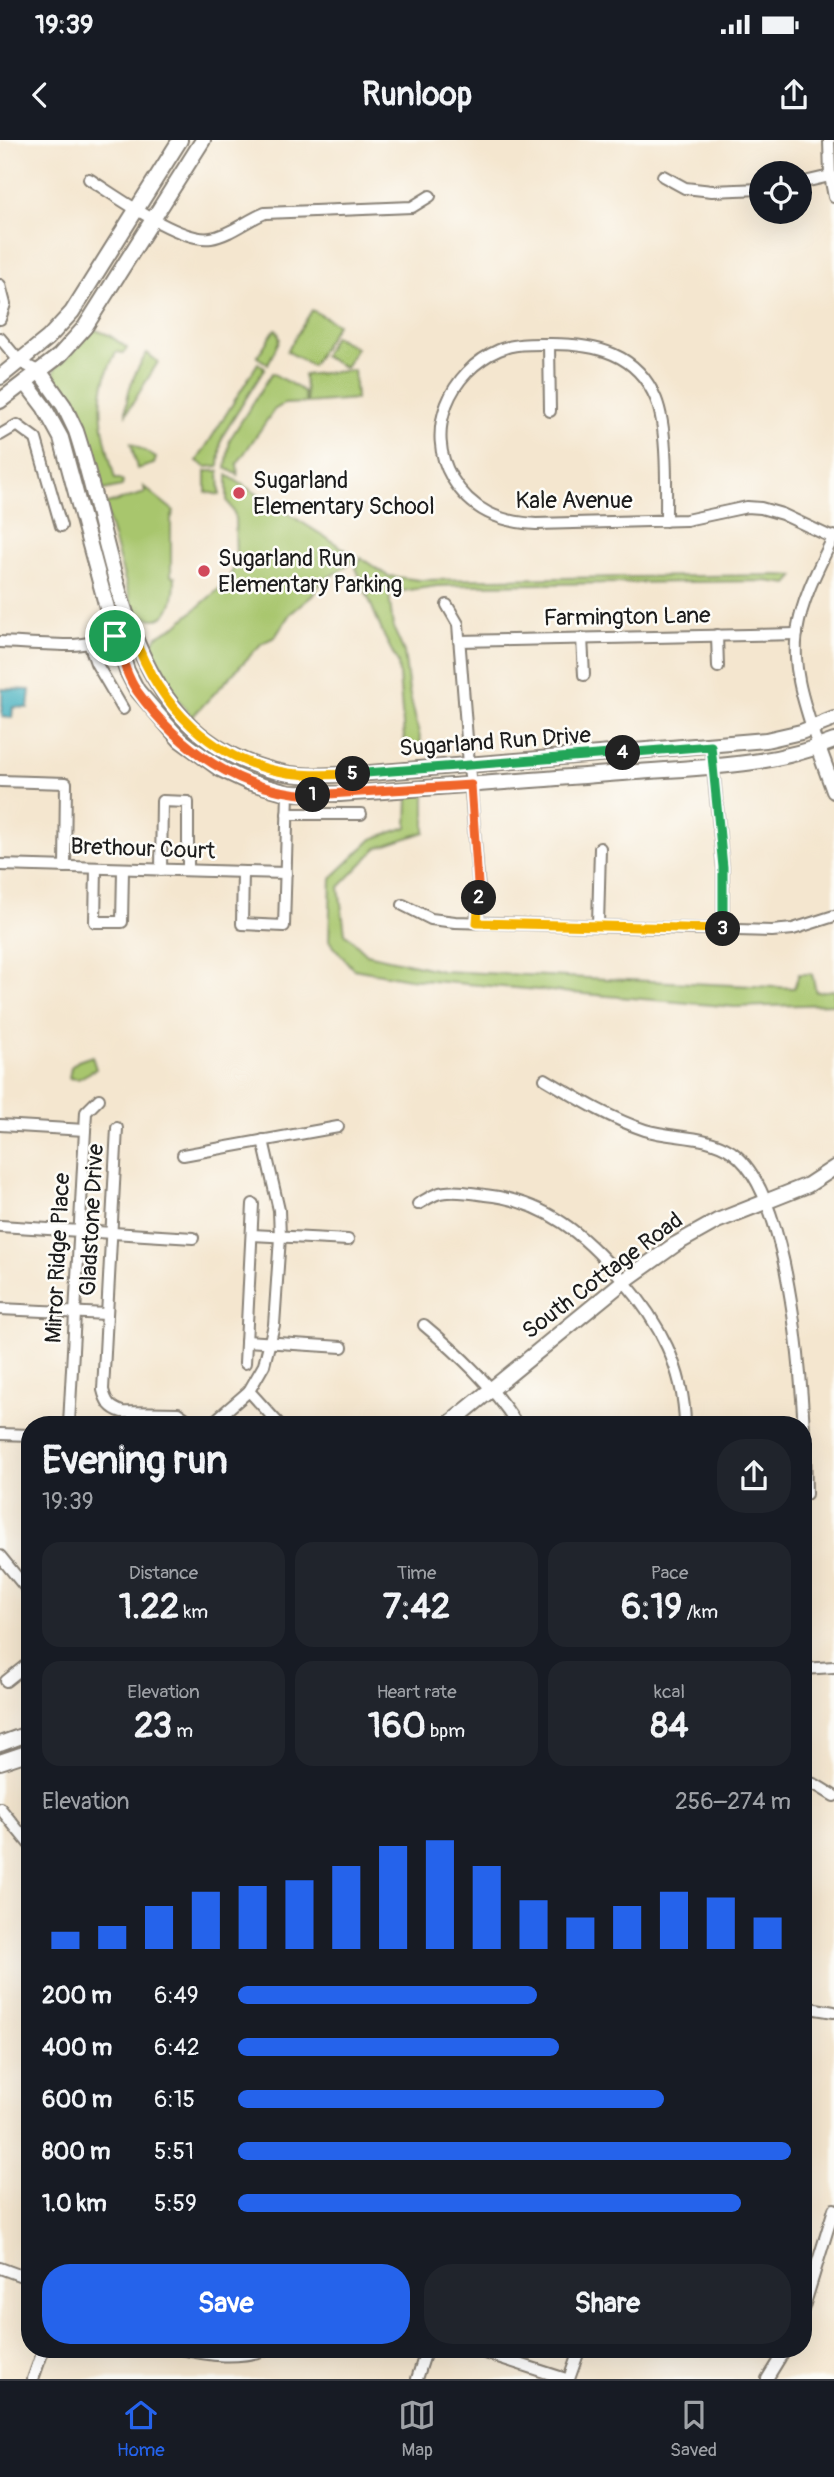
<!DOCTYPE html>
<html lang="en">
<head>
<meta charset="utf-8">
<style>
  :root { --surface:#171b24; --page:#20242c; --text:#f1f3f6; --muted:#9ea1a6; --line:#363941; --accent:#2563eb }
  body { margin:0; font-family:Pangolin,sans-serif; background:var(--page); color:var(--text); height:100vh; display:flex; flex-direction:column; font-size:26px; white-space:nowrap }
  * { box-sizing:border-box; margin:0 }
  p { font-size:23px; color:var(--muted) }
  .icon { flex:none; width:38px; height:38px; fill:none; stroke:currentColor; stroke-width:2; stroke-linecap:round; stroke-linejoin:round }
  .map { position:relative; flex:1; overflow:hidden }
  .drawer { position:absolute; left:21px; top:1276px; width:791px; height:942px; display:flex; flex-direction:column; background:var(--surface); border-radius:28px; box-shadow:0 7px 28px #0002 }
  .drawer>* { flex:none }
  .tools { position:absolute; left:749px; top:21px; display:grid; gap:14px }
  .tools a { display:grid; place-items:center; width:63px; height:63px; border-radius:50%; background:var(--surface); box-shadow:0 7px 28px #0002; font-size:35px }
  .pin { position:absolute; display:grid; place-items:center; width:60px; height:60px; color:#fff; margin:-30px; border:4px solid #fff; border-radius:50%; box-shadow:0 2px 7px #0007 }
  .km { position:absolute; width:35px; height:35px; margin:-18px; border-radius:50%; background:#222; color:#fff; font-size:19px; line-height:35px; text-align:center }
  .round { display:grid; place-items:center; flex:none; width:74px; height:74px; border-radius:28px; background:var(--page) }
  .headline { display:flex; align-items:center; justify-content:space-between; height:119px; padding:0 21px }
  h1 { font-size:38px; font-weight:700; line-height:52px }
  .metrics { display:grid; grid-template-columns:repeat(3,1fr); gap:10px; height:119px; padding:7px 21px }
  .metrics div { display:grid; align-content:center; border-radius:18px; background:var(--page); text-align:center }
  .metrics b { font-size:35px; font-weight:700 }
  .metrics small { font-size:19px; font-weight:400 }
  .metrics p { font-size:19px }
  .chart { height:196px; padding:14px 21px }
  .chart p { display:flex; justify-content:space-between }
  .chart svg { width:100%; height:126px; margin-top:7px; stroke:var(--accent); stroke-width:6 }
  .button { display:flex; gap:14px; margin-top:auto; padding:14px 21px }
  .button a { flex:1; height:80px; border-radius:28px; background:var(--accent); color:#fff; font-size:28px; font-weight:700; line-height:80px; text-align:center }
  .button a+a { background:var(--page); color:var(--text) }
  ul { padding:0 21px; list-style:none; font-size:23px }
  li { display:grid; grid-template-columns:112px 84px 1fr; align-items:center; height:52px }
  li i { height:18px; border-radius:9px; background:var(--accent) }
  .status { display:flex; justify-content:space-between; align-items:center; height:49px; padding:0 35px; background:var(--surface); direction:ltr }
  .status svg { height:19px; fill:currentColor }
  header { display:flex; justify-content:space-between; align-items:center; height:91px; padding:0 21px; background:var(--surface); font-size:32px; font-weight:700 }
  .tab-bar { display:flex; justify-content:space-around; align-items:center; height:98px; border-top:2px solid var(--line); background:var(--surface); font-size:19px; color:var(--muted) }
  .tab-bar a { display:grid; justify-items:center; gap:4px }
  .tab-bar .active { color:var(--accent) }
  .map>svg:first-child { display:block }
  .green { fill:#a8c66d; stroke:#627144; stroke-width:2 }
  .water { fill:#40aebd; stroke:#2e656c; stroke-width:2 }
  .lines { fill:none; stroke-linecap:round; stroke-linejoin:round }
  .minor-casing { stroke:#888176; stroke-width:14 }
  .tertiary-casing { stroke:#888176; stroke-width:18 }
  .minor { stroke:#fff; stroke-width:10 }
  .tertiary { stroke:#fff; stroke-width:14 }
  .split-1-casing { stroke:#fff; stroke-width:14 }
  .split-2-casing { stroke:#fff; stroke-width:14 }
  .split-3-casing { stroke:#fff; stroke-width:14 }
  .split-4-casing { stroke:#fff; stroke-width:14 }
  .split-5-casing { stroke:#fff; stroke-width:14 }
  .split-6-casing { stroke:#fff; stroke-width:14 }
  .split-1 { stroke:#f0652b; stroke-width:9 }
  .split-2 { stroke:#f0652b; stroke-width:9 }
  .split-3 { stroke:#f5b400; stroke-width:9 }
  .split-4 { stroke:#22a559; stroke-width:9 }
  .split-5 { stroke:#22a559; stroke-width:9 }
  .split-6 { stroke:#f5b400; stroke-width:9 }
  .poi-dot { fill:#d1495b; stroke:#fdfcf7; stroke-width:2.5 }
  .labels { text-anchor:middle; stroke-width:5; stroke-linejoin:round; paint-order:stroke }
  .poi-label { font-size:23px; fill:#1c1c1c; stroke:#fdfcf7; text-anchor:start }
  .street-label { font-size:23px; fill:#1c1c1c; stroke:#fdfcf7 }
</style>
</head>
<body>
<div class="status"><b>19:39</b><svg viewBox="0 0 49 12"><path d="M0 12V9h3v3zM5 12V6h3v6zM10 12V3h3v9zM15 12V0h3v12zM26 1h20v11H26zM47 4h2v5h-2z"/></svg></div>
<header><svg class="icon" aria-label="back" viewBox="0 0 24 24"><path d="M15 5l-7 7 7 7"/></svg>Runloop<svg class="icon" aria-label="share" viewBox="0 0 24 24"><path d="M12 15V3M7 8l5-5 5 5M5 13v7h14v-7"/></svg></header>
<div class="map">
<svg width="834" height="2239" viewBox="0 0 834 2239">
  <rect width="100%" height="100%" fill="#fdfcf7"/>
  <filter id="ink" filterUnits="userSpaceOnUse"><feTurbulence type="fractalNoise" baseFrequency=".0143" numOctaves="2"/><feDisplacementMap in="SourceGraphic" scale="14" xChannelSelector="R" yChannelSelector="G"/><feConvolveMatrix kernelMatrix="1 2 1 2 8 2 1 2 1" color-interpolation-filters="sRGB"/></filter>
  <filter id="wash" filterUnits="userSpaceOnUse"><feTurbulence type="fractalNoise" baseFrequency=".00686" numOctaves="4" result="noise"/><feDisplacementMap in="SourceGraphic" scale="28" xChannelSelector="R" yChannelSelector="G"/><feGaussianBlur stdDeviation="1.57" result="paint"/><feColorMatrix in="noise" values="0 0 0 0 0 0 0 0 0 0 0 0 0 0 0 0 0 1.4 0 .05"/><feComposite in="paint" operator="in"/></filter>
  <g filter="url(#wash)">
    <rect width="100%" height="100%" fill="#f4e6cf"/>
    <g class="green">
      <polygon points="312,170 337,184 312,226 287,211"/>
      <path d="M93,189L109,195L127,208L124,213L116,212C91,259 103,291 115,339H120L123,342L122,346L104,350L97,346L53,239L55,228L76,209Z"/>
      <polygon points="275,189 277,190 280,199 268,224 257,217"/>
      <polygon points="334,196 356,208 345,228 323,216"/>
      <path d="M147,213L158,222L126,274C126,250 135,232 147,213Z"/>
      <polygon points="258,223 265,228 225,292 221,301 219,326 206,327 197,321"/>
      <polygon points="354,230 356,259 307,263 304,235"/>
      <polygon points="272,233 300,249 304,253 306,263 284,264 274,270 237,324 238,335 226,328 230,299"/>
      <polygon points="131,303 156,318 154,324 137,329"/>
      <polygon points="206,331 219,331 220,355 206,352"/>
      <polygon points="227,335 357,417 344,428 322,441 313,455 290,474 275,497 262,503 192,577 158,534 148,512 157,496 176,486 227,442 236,423 235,375 227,360"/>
      <path d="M144,347L174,371L171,379V436L175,437C175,465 166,495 133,469L104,365L145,353Z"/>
      <polygon points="361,418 388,436 420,440 775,435 795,436 788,444 766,441 471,445 437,446 389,453 393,487 404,512 409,551 423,610 405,610 398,523 384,496 356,428"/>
      <polygon points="425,653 425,692 377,708 339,747 345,793 367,814 442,831 794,848 799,834 812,834 816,852 834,850 834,864 735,867 409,839 353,829 329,801 331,738 372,699 407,687 408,656"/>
      <polygon points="92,916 96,929 78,939 69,938 71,927 78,921"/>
    </g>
    <polygon class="water" points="2,549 30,550 28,568 13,567 12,578 2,577"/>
  </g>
  <g filter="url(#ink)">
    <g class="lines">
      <g class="minor-casing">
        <g id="minor">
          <polyline points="829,0 830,36 834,57"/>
          <polyline points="663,36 685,48 712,51 761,49"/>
          <path d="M89,39C116,56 180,103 211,98C230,95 247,80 265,73L412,67L430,56"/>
          <polyline points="800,43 830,36"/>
          <polyline points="0,145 5,164 0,179"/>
          <polyline points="0,198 20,222 40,232"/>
          <polyline points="549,204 550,271"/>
          <polyline points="0,295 17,285 36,299 61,386"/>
          <path d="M666,381C666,348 668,289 656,259C637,213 596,204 551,204C533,204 515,203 499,210C450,231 424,291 452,338C472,371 500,382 536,384L686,380L747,367L761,368L782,374L833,398"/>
          <polyline points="447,465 458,484 479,752 477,783"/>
          <polyline points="717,495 718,527"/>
          <polyline points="582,498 584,535"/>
          <polyline points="459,501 797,494"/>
          <path d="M0,502C24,503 49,505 73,505C95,504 113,496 134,496"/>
          <polyline points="89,503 96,523 123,569"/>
          <polyline points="711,606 723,728 723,790"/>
          <path d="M818,607C807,571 791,531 797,492C802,458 819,427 834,396"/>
          <polyline points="0,641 66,643 65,727"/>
          <polyline points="287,674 361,674"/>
          <polyline points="0,725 286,733"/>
          <polyline points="96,728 95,782 122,782 123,730"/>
          <polyline points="161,730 162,661 188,662 188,730"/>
          <polyline points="243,732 242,784 284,786 288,653"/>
          <polyline points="403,765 431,779 455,782 772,791 793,789 834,776"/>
          <polyline points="598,785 600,708"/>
          <path d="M545,939C577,958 609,978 645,990C674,999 705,994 732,1012C796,1057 805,1279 806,1354"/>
          <polyline points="0,985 85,990"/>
          <path d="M117,988L103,1250C106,1262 110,1268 122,1272L178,1273L185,1278L186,1284"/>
          <polyline points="183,1015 338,987"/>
          <path d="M418,1064C424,1061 431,1056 437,1054C450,1049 472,1053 485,1055C546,1061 585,1095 623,1140C659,1182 684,1228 685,1284"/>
          <polyline points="0,1086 193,1098"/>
          <polyline points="252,1095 348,1100"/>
          <polyline points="0,1169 107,1174"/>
          <path d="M424,1185C460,1215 492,1245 517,1284"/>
          <polyline points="246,1201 342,1207"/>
          <polyline points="245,1223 253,1064"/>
          <polyline points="249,1251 279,1284"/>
          <polyline points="69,1284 86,972 99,959"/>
          <polyline points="211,1284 249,1251 264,1225 274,1185 280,1097 279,1070 263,1000"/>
          <polyline points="0,1294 30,1295"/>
          <polyline points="0,1416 30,1453"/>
          <polyline points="803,1529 834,1527"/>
          <polyline points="6,1541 30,1522"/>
          <polyline points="803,1640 816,1645 834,1656"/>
          <polyline points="0,1668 30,1705"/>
          <polyline points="803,1867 834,1872"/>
          <polyline points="0,2128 30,2139"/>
          <polyline points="803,2170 834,2069"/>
          <path d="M177,2208C209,2216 239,2220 271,2208"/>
          <polyline points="470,2208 566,2239"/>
          <polyline points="33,2239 44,2208"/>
          <polyline points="417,2239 427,2208"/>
          <polyline points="569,2239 580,2208"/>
          <polyline points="767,2239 786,2208"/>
        </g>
      </g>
      <g class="tertiary-casing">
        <g id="tertiary">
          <path d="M40,232L64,266L76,291C118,417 122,603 285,633C313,638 342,634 370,633L766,600L801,592L834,579"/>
          <polyline points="0,237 48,198 72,172 180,0"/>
          <path d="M25,242L44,267L61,298L110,479L127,531L137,550L180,600L220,629L248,642L288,653L340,654C435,648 529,640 623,633C695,627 767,628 834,601"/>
          <polyline points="0,261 59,216 85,187 203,0"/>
          <polyline points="818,607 834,651"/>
          <polyline points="449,1284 624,1141 676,1104 717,1081 808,1045 834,1028"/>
          <polyline points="0,1604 30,1593"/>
          <polyline points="0,1622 30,1612"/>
        </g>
      </g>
      <use href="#minor" class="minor"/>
      <use href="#tertiary" class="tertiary"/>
    </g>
  </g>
  <g class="lines" filter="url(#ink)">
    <g class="split-1-casing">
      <path id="split-1" d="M115,496C121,514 126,535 137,551C179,609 239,652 313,655"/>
    </g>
    <g class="split-2-casing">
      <polyline id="split-2" points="313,655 471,645 479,758"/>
    </g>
    <g class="split-3-casing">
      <polyline id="split-3" points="479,758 477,783 723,789"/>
    </g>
    <g class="split-4-casing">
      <polyline id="split-4" points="623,613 711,606 723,727 723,789"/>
    </g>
    <g class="split-5-casing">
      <polyline id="split-5" points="353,634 623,613"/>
    </g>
    <g class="split-6-casing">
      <path id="split-6" d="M115,496H134C158,565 213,622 288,633C310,636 331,635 353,634"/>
    </g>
    <use href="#split-1" class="split-1"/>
    <use href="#split-2" class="split-2"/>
    <use href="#split-3" class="split-3"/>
    <use href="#split-4" class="split-4"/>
    <use href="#split-5" class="split-5"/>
    <use href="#split-6" class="split-6"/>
  </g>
  <g class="poi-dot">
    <circle cx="239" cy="353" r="7"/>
    <circle cx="204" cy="431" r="7"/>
  </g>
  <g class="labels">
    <g class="poi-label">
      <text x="253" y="348">Sugarland<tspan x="253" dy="26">Elementary School</tspan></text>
      <text x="218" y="426">Sugarland Run<tspan x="218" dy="26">Elementary Parking</tspan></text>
    </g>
    <g class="street-label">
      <text x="574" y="368">Kale Avenue</text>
      <text transform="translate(627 476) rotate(-1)" y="8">Farmington Lane</text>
      <text transform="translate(495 601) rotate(-4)" y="8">Sugarland Run Drive</text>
      <text transform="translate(143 708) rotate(2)" y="8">Brethour Court</text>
      <text transform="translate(91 1080) rotate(-87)" y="8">Gladstone Drive</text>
      <text transform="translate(57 1118) rotate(-87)" y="8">Mirror Ridge Place</text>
      <text transform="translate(602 1135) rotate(-37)" y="8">South Cottage Road</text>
    </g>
  </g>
</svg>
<div class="tools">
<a><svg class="icon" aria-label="locate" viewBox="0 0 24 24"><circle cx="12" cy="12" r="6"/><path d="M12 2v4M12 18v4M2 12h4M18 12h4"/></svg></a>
</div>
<div class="pin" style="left:115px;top:496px;background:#1e9e55"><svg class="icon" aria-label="arrive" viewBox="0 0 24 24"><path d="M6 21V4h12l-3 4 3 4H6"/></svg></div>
<b class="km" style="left:313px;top:655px">1</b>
<b class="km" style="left:479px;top:758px">2</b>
<b class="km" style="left:723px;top:789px">3</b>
<b class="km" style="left:623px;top:613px">4</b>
<b class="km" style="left:353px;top:634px">5</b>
<section class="drawer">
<div class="headline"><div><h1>Evening run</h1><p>19:39</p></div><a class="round"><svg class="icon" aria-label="share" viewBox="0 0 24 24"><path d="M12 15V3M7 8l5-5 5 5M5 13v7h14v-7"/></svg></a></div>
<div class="metrics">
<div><p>Distance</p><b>1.22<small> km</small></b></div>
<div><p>Time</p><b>7:42</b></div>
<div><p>Pace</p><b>6:19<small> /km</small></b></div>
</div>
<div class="metrics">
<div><p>Elevation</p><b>23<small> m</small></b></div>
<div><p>Heart rate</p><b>160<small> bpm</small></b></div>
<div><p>kcal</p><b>84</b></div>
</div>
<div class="chart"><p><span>Elevation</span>256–274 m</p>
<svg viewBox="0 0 160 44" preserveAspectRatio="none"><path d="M5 44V38M15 44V36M25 44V29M35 44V24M45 44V22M55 44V20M65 44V15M75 44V8M85 44V6M95 44V15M105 44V27M115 44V33M125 44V29M135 44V24M145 44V26M155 44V33"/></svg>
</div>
<ul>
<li><b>200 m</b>6:49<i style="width:54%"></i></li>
<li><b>400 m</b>6:42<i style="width:58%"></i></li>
<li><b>600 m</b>6:15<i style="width:77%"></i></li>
<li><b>800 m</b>5:51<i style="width:100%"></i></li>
<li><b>1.0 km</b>5:59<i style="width:91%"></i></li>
</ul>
<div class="button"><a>Save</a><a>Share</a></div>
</section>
</div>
<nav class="tab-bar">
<a class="active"><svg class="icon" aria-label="home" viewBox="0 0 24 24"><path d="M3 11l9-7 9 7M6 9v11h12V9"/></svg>Home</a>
<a><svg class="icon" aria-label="map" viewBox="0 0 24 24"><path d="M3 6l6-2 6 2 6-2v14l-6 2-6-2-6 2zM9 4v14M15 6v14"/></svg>Map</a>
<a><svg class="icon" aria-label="saved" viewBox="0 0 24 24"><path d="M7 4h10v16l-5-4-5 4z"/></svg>Saved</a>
</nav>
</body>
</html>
